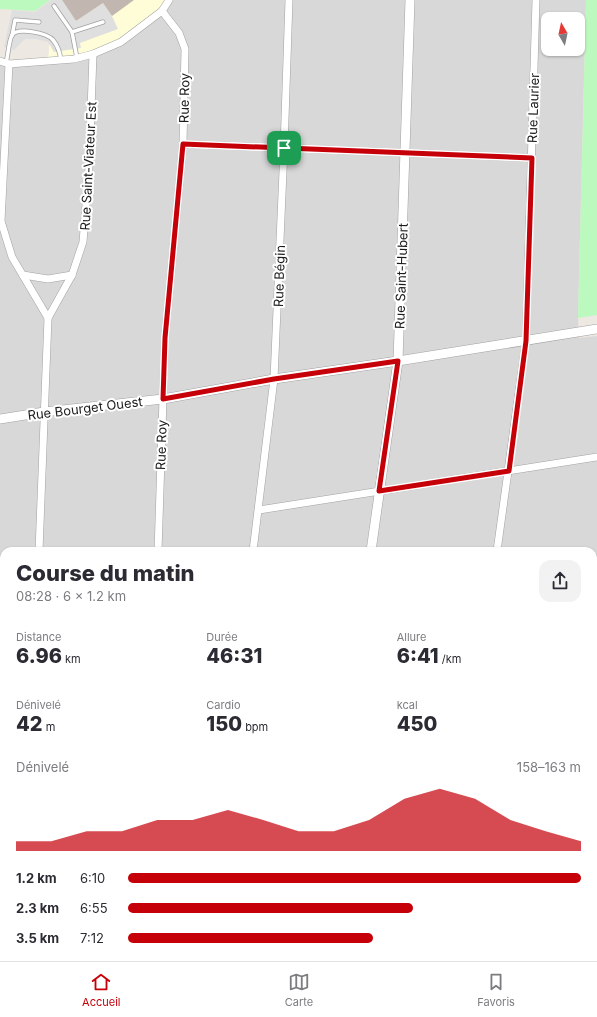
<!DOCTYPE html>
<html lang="fr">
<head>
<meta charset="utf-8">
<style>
  :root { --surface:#fff; --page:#f2f2f3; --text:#2b2b33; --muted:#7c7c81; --line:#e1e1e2; --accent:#c60009 }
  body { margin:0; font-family:Inter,sans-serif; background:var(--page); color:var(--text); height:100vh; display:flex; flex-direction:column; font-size:15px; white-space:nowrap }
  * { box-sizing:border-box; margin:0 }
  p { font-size:13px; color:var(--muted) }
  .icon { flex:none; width:22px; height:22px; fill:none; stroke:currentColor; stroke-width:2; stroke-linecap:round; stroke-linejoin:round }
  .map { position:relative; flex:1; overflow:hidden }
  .side { position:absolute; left:0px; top:547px; width:597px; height:414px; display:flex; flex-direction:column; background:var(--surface); border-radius:12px 12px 0 0; box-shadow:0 1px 3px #0004 }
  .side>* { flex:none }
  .needle { width:26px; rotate:351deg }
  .tools { position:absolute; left:541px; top:12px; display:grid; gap:8px }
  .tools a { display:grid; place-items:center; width:44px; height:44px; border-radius:8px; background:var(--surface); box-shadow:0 1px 3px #0004; font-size:20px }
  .pin { position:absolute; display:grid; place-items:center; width:34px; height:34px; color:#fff; margin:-17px; border-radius:8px; box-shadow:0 2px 6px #0006 }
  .round { display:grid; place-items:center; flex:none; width:42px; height:42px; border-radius:12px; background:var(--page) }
  .overview { display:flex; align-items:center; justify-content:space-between; height:68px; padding:0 16px }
  h1 { font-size:22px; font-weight:800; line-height:30px }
  .stats { display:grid; grid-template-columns:repeat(3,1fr); gap:6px; height:68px; padding:4px 16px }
  .stats div { display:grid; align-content:center }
  .stats b { font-size:20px; font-weight:800 }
  .stats small { font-size:11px; font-weight:400 }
  .stats p { font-size:11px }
  .chart { height:112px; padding:8px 16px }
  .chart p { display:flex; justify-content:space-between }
  .chart svg { width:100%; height:72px; margin-top:4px; fill:var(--accent); opacity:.7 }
  ul { padding:0 16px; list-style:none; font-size:13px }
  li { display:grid; grid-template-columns:64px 48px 1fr; align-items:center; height:30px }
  li i { height:10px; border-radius:5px; background:var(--accent) }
  .dock { display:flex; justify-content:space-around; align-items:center; height:56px; border-top:1px solid var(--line); background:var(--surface); font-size:11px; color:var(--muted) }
  .dock a { display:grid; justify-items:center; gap:2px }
  .dock .on { color:var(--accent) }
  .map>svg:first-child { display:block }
  .residential { fill:#d9d8d8; fill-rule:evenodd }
  .education { fill:#fffdd8 }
  .park { fill:#bcf9be }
  .parking { fill:#dfdfdf }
  .building { fill:#c1b7b0 }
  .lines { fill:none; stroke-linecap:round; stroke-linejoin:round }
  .service-casing { stroke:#a2a2a2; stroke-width:5 }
  .minor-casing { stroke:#a2a2a2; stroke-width:8 }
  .tertiary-casing { stroke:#a2a2a2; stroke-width:10 }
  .service { stroke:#fff; stroke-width:3.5 }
  .minor { stroke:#fff; stroke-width:7 }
  .tertiary { stroke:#fff; stroke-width:9 }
  .route-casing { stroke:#fff; stroke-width:8 }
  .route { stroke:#c60009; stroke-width:5 }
  .labels { text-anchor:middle; stroke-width:4; stroke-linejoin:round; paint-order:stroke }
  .street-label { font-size:13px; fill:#1b1b1b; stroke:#fff }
</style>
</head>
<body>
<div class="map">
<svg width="597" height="961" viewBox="0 0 597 961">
  <rect width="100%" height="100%" fill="#ede8e1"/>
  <path class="residential" d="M171,0H586L578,318L579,338L597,336V961H0V61L48,62ZM548,19H578V49H548ZM4,551H593V957H4Z"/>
  <g class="education">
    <polygon points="53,0 171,0 164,13 131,39 92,56 48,62"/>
    <polygon points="311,957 439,957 438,961 310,961"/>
  </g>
  <g class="park">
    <polygon points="0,0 50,0 35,11 0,9"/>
    <polygon points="586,0 597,0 597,315 578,318"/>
    <polygon points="597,739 597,786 593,783 593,767"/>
  </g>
  <polygon class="parking" points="51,0 62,0 76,21 103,3 112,16 118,29 80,43 81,48 54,52 48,42 36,39 25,39 14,50 4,47 12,10 35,12"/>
  <polygon class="building" points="62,0 134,0 112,16 103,3 76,21"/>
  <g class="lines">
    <g class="service-casing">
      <g id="service">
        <polyline points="54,6 72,32 77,58"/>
        <polyline points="72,32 103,22"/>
        <polyline points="12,36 15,20 39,22"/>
        <path d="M6,63C8,56 9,40 12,35C18,27 47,33 53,40C58,46 60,53 61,60"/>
      </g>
    </g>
    <g class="minor-casing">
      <g id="minor">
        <polyline points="0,61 9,64 74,59 93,54 121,42 162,11 169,0"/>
        <polyline points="9,64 1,221 12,257 48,318"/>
        <polyline points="183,144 532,158"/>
        <polyline points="23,275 48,279 72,275"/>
        <polyline points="259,510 597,457"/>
        <polyline points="39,551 48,318 72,275 83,242 89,167 93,54"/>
        <polyline points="158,551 165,338 183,144 185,49 179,33 162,11"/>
        <polyline points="253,551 274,379 284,148 289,0"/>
        <polyline points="497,551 526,341 536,0"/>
        <polyline points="593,707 597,683"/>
        <polyline points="0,732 4,732"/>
        <polyline points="593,795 597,795"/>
        <polyline points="23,961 23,957"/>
        <polyline points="147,961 147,957"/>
        <polyline points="438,961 439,957"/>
        <polyline points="556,961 556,957"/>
      </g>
    </g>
    <g class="tertiary-casing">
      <g id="tertiary">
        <polyline points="0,419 44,412 163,399 274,379 398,361 597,329"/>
        <polyline points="371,551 398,361 410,0"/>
        <polyline points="310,961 311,957"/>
      </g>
    </g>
    <use href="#service" class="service"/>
    <use href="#minor" class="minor"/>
    <use href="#tertiary" class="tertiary"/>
  </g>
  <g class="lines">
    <g class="route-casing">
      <polygon id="route" points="183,144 532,158 526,341 509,471 379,491 398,361 274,379 163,399 165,338"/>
    </g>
    <use href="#route" class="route"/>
  </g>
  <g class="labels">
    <g class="street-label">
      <text transform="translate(184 98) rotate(-89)" y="5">Rue Roy</text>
      <text transform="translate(533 108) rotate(-88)" y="5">Rue Laurier</text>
      <text transform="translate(88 166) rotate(-87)" y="5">Rue Saint-Viateur Est</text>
      <text transform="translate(279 276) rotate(-88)" y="5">Rue Bégin</text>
      <text transform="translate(401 276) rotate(-88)" y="5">Rue Saint-Hubert</text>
      <text transform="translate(85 408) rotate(-7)" y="5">Rue Bourget Ouest</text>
      <text transform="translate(161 445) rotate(-88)" y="5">Rue Roy</text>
    </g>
  </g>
</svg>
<div class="tools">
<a><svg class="needle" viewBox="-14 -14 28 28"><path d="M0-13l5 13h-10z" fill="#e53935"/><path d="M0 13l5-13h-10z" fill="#7c7c81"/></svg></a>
</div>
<div class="pin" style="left:284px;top:148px;background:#1e9e55"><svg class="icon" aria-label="arrive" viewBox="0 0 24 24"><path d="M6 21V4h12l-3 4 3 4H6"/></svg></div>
<section class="side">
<div class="overview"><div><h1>Course du matin</h1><p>08:28 · 6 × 1.2 km</p></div><a class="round"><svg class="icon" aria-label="share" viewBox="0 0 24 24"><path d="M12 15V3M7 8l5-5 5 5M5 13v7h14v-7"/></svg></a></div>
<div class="stats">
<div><p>Distance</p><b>6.96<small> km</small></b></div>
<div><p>Durée</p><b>46:31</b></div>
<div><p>Allure</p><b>6:41<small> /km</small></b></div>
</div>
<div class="stats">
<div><p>Dénivelé</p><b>42<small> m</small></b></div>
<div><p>Cardio</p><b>150<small> bpm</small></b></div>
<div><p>kcal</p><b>450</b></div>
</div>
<div class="chart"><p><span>Dénivelé</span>158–163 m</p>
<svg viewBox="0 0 160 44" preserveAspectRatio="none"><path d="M0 44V38L10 38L20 32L30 32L40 25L50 25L60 19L70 25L80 32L90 32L100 25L110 12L120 6L130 12L140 25L150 32L160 38V44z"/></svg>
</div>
<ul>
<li><b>1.2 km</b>6:10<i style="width:100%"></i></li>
<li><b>2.3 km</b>6:55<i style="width:63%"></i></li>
<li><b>3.5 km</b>7:12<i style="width:54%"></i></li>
</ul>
</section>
</div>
<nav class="dock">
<a class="on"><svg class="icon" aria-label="home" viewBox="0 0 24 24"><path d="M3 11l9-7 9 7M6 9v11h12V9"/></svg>Accueil</a>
<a><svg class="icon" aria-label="map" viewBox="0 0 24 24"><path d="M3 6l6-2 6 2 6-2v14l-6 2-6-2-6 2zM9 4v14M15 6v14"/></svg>Carte</a>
<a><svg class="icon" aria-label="saved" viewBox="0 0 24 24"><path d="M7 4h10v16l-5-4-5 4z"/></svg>Favoris</a>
</nav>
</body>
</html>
